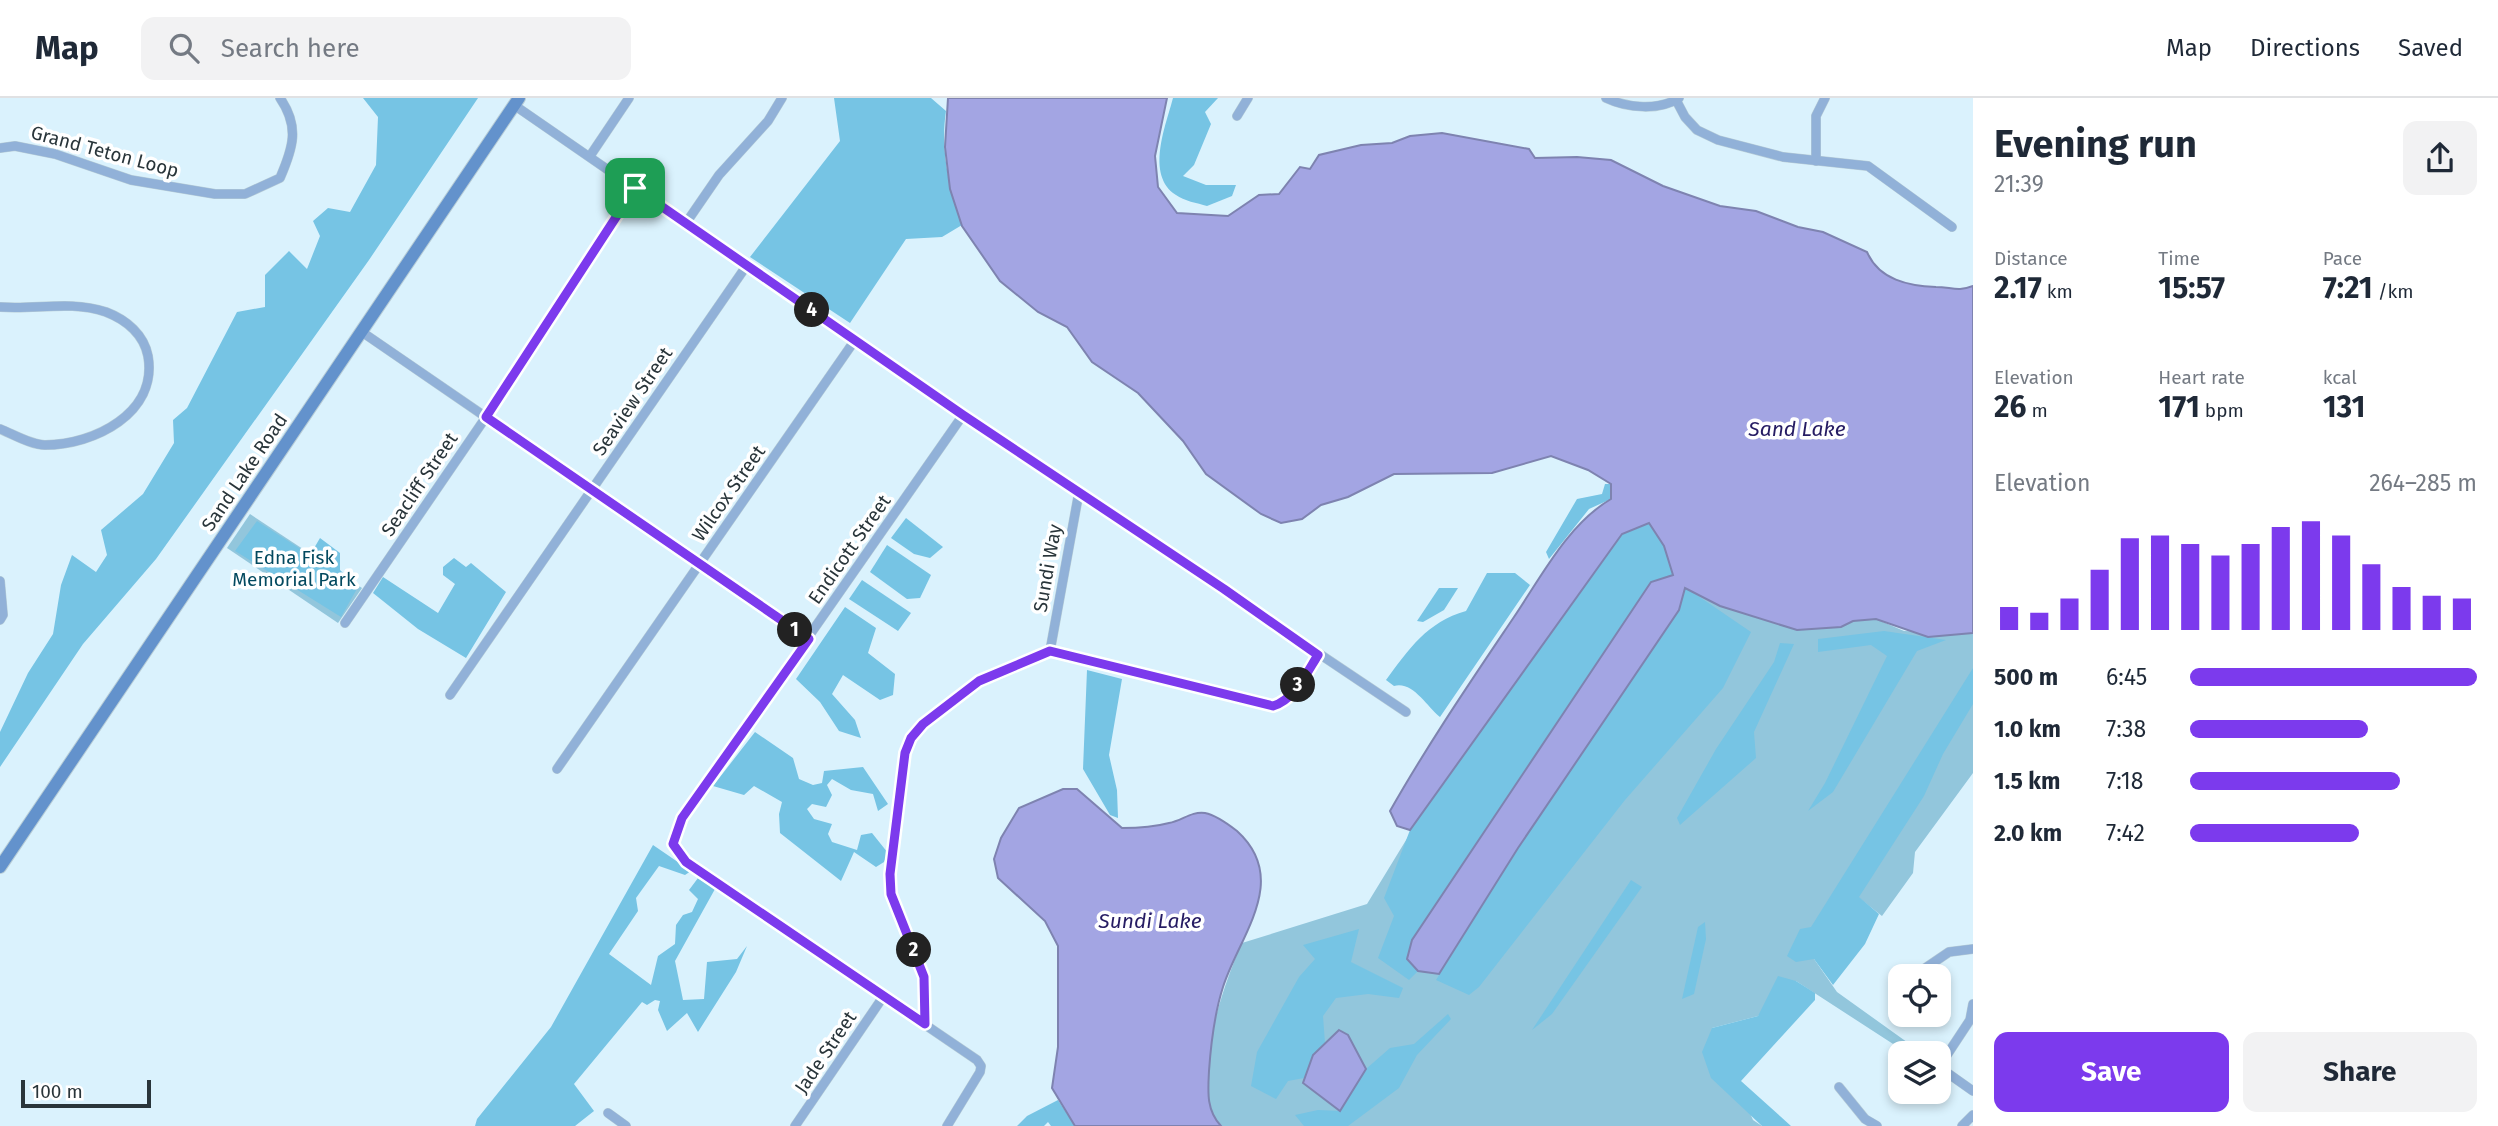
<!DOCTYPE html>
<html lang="en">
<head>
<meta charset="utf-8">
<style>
  :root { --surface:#fff; --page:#f2f2f3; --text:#1f2937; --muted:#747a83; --line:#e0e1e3; --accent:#7c3aed }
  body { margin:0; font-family:"Fira Sans",sans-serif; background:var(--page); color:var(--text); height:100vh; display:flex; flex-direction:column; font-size:26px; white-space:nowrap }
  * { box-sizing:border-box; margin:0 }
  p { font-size:23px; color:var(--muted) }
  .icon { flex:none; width:38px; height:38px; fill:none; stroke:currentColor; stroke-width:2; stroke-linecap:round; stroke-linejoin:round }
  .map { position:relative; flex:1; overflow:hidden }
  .sheet { display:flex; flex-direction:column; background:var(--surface); width:525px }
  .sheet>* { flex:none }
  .fabs { position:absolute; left:1888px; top:866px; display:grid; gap:14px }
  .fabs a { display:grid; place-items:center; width:63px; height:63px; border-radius:14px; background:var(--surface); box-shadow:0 4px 10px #0003; font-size:35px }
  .scale { position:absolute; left:21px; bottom:18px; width:130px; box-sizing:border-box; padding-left:7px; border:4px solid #29353a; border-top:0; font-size:19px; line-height:24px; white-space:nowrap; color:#29353a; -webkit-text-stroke:5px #fff; paint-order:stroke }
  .pin { position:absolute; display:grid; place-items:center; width:60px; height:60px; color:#fff; margin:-30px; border-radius:14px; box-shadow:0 4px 10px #0006 }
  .km { position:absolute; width:35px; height:35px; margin:-18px; border-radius:50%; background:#222; color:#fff; font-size:19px; line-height:35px; text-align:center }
  .round { display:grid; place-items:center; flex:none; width:74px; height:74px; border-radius:14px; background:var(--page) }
  .overview { display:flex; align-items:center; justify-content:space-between; height:119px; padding:0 21px }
  h1 { font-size:38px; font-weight:700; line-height:52px }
  .stats { display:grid; grid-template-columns:repeat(3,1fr); gap:10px; height:119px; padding:7px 21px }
  .stats div { display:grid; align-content:center }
  .stats b { font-size:30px; font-weight:700 }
  .stats small { font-size:19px; font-weight:400 }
  .stats p { font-size:19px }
  .chart { height:196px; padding:14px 21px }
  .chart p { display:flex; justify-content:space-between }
  .chart svg { width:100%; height:126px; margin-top:7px; stroke:var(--accent); stroke-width:6 }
  .primary-button { display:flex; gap:14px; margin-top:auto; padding:14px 21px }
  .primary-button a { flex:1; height:80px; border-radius:14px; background:var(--accent); color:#fff; font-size:28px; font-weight:700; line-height:80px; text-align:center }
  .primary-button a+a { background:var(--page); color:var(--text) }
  ul { padding:0 21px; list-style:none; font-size:23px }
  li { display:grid; grid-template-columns:112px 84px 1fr; align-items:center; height:52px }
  li i { height:18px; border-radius:9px; background:var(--accent) }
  header { display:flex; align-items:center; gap:42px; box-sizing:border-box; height:98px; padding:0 35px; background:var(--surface); border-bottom:2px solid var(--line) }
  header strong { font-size:33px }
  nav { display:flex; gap:38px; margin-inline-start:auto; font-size:24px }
  .search { width:490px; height:63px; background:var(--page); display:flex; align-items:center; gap:18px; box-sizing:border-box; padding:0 24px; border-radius:14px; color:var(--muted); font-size:26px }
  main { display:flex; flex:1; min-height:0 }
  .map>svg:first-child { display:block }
  .green { fill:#92c6dc }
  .forest { fill:#76c4e4 }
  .water { fill:#a3a5e3; stroke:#7e83b0; stroke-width:2 }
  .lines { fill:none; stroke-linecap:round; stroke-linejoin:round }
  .minor-casing { stroke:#b7ccd6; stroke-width:10 }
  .secondary-casing { stroke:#b7ccd6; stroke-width:14 }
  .minor { stroke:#91b1d8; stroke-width:9 }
  .secondary { stroke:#6392cc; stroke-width:12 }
  .route-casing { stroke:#fff; stroke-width:14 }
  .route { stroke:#7c3aed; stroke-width:9 }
  .labels { text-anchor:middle; stroke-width:7; stroke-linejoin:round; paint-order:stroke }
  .street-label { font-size:19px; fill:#29353a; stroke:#fff }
  .park-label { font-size:19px; fill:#03495f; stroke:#fff }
  .water-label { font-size:21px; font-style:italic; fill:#261c63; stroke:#fff }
</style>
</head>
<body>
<header>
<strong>Map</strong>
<div class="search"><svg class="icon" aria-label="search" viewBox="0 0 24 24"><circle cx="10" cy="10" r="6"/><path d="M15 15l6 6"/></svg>Search here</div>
<nav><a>Map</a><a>Directions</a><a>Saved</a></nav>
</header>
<main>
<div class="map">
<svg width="1973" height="1028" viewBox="0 0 1973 1028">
  <rect width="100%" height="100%" fill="#daf2fd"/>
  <g class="green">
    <polygon points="250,416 362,490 338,525 227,450"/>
    <path d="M1622,436L1664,448L1673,477L1754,519L1797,532L1841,529L1853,523L1876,521L1904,533L1973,535V675L1915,754L1913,775L1882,818L1858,799L1814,861L1837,894L1918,952L1907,955L1796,883L1758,918L1712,930L1753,1022L1762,1028H1221C1186,991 1224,885 1242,845L1367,806L1436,693Z"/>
  </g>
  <g class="forest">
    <polygon points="363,0 478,0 369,162 156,461 83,546 0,669 0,634 28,575 53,536 61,487 72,457 96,474 107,457 101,432 143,396 174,345 173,322 187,310 237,214 265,209 265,177 289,153 307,171 320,138 313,123 328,110 350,114 376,67 378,19"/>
    <path d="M834,0H931L946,13C940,52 949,90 962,127L942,139L906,141L850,225L750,159L840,43Z"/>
    <path d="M1173,0H1218L1205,14L1211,26L1194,67L1183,78L1206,87H1236L1232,98L1207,108C1197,105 1184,103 1176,97C1145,77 1166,27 1173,0Z"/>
    <polygon points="1605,386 1611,386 1611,401 1589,411 1549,461 1546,454 1577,401 1602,396"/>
    <polygon points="906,420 943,449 930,460 914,456 891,440"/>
    <polygon points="257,423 310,457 320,440 340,455 340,472 358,489 341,519 235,453"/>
    <polygon points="1649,425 1664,448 1673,477 1658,483 1630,520 1412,842 1407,861 1418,873 1409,882 1378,860 1394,818 1384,800 1410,732 1622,436"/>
    <polygon points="887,447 931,477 920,500 907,501 870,474"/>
    <polygon points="454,460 466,469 471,465 506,494 466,560 418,531 373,495 383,479 438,515 455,486 443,477 443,469"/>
    <path d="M1487,475H1515L1530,487L1440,619C1426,608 1413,583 1394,588L1386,582C1409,551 1427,524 1466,513Z"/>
    <polygon points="862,482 911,515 898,533 849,501"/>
    <polygon points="1685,489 1751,534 1723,590 1625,702 1479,889 1469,897 1436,882 1518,750 1679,512"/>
    <polygon points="1439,490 1458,490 1444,512 1423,524 1417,523"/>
    <polygon points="845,509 876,530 868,555 895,576 893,597 880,602 843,577 832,596 855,622 861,640 839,633 820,604 796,581"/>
    <polygon points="1884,533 1946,542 1917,553 1833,694 1808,713 1825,685 1887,558 1871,547 1818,554 1818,541"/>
    <polygon points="1780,545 1794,546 1754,634 1756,660 1680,727 1677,720 1716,651 1774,564"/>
    <polygon points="1973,570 1973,606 1943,656 1924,698 1859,799 1879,816 1865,846 1833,887 1814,861 1796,864 1787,858 1800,831 1811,829"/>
    <polygon points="1087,572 1122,581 1109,657 1117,692 1118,720 1110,717 1083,671"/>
    <polygon points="755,634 793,660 799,681 813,687 822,685 824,673 863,669 888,706 878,713 873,696 851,692 832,681 827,687 832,697 826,709 812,706 807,711 814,721 832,726 828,736 832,744 857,752 861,737 872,735 888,755 884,764 876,769 854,754 841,783 780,735 779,716 782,704 754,688 744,697 713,688"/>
    <polygon points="653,747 691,773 685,777 659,768 636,800 638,813 609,856 651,887 658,858 675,846 676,827 683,817 692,814 698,801 689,792 698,780 715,791 675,863 683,902 704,901 707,864 737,861 747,848 736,874 698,934 687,915 667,933 658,912 660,903 655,902 647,907 642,904 574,986 594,1013 575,1028 475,1028 477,1021 551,929"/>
    <polygon points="1631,782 1642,789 1552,916 1532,932"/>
    <polygon points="1705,824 1706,841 1694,896 1682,901 1698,829"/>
    <polygon points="1359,831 1351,864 1403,890 1399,900 1368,896 1336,900 1323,918 1325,945 1313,957 1304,980 1288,983 1276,1001 1251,988 1257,954 1299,879 1315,861 1303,847"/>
    <polygon points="1778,878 1796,883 1815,895 1815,902 1741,983 1791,1028 1762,1028 1711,980 1702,954 1712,930 1758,918"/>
    <polygon points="1448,916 1451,921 1417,957 1399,990 1348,1028 1304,1028 1295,1017 1318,1012 1340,1013 1366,971 1390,950 1414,946"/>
    <polygon points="1058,1002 1075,1028 1051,1028 1048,1024 1044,1028 1017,1028 1027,1018"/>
  </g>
  <g class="water">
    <path d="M948,0H1167L1155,58L1158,89L1177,115L1228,118L1259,97L1279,96L1300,69L1310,71L1319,57L1361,47L1392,45L1410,38L1442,35L1529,51L1535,60L1577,59L1611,62L1663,88L1720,108L1756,113L1798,129L1823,134L1867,154C1879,182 1909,188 1936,189C1951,189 1958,194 1973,188V535L1928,539L1876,521L1853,523L1841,529L1797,532L1720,508L1685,490L1679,512L1518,750L1439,876L1418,873L1407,861L1412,842L1651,484L1673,477L1664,448L1649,425L1622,436L1410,732L1397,728L1390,713C1428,646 1471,583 1514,519C1541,479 1568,426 1611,401V386L1588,372L1551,358L1492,375L1394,376L1348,399L1321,407L1302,421L1281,425L1261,416L1206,376L1183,343L1138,295L1092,264L1067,229L1038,214L1000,183L962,128L950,91L945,49Z"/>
    <path d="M1063,691H1077L1122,730C1138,730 1154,729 1169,725C1182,723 1191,713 1205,715C1215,717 1228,726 1237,733C1291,782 1239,838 1223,889C1214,917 1211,944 1209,973C1208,993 1206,1012 1221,1028H1075L1052,990L1058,949V848L1045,823L998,780L994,761L1001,740L1019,710Z"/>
    <polygon points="1339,932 1348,937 1366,971 1340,1013 1303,985 1313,957"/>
  </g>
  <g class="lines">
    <g class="minor-casing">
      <g id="minor">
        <path d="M1606,0C1627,10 1659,13 1679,0"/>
        <polyline points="1676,2 1685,19 1697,32 1718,42 1783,59 1868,68 1952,129"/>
        <polyline points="514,7 963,317 1406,614"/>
        <polyline points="1237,18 1248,0"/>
        <path d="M0,50L15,48L55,56L131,82L215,96H245L280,80C293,50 300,29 280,0"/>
        <polyline points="590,58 629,0"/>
        <polyline points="1816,63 1816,18 1825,0"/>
        <polyline points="686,125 719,77 768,23 782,0"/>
        <path d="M0,209C36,212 70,202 106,214C127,222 144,237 148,258C158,315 94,347 45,347C31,347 13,336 0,331"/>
        <polyline points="362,234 809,541"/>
        <polyline points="0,483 3,517 0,522"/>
        <polyline points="345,525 486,319 635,90"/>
        <polyline points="1050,553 1079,394"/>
        <polyline points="450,597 747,167"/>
        <polyline points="557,671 855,242"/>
        <polyline points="1921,873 1949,854 1973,851"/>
        <path d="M925,926L924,879L891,796L890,776L905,655L911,640L923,626L979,583L1050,553L1273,608C1295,601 1306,576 1318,557"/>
        <polyline points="1939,969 1970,922 1973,906"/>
        <polyline points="1939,969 1973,993"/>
        <polyline points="1839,989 1865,1021 1877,1028"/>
        <polyline points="608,1015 626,1028"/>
        <polyline points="795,1028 883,899"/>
        <polyline points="947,1028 980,974 981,968 977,962 686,764 673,746 682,720 963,317"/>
        <polyline points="1962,1028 1973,1017"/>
      </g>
    </g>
    <g class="secondary-casing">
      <polyline id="secondary" points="0,769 519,0"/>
    </g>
    <use href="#minor" class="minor"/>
    <use href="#secondary" class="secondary"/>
  </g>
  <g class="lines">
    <g class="route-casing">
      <path id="route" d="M635,90L963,317L1224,491L1318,557C1306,576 1295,601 1273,608L1050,553L979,583L923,626L911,640L905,655L890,776L891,796L924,879L925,926L686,764L673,746L682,720L809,541L486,319Z"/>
    </g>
    <use href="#route" class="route"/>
  </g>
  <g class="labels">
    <g class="street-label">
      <text transform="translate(105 53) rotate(15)" y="7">Grand Teton Loop</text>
      <text transform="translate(632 303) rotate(-56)" y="7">Seaview Street</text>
      <text transform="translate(244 374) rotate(-56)" y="7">Sand Lake Road</text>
      <text transform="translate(419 386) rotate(-56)" y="7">Seacliff Street</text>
      <text transform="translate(728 395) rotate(-55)" y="7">Wilcox Street</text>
      <text transform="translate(849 451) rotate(-55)" y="7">Endicott Street</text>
      <text transform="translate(1047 470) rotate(-80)" y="7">Sundi Way</text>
      <text transform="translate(825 954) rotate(-56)" y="7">Jade Street</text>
    </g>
    <g class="park-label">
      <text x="294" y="466">Edna Fisk<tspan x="294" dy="22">Memorial Park</tspan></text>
    </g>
    <g class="water-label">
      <text x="1797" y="338">Sand Lake</text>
      <text x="1150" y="830">Sundi Lake</text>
    </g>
  </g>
</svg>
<div class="fabs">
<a><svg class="icon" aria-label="locate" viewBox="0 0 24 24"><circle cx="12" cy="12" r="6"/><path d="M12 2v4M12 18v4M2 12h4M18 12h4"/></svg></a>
<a><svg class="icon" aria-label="layers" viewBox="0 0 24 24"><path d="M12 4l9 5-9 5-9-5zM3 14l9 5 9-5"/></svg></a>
</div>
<div class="scale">100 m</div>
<div class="pin" style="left:635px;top:90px;background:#1e9e55"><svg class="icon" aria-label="arrive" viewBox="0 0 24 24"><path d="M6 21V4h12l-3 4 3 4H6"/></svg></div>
<b class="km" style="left:795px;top:532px">1</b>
<b class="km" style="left:914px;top:852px">2</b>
<b class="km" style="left:1298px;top:587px">3</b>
<b class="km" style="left:812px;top:212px">4</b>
</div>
<section class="sheet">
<div class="overview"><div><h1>Evening run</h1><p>21:39</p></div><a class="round"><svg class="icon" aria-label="share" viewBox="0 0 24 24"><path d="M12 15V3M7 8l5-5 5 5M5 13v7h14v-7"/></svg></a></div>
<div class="stats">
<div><p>Distance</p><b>2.17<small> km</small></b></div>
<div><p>Time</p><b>15:57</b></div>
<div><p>Pace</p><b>7:21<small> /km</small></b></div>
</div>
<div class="stats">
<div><p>Elevation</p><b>26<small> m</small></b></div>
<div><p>Heart rate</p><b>171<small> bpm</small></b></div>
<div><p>kcal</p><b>131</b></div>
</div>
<div class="chart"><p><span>Elevation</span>264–285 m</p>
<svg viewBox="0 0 160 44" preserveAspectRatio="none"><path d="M5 44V36M15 44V38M25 44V33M35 44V23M45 44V12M55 44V11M65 44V14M75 44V18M85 44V14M95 44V8M105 44V6M115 44V11M125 44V21M135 44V29M145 44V32M155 44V33"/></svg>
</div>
<ul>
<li><b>500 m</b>6:45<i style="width:100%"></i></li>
<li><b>1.0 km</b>7:38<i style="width:62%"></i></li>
<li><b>1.5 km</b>7:18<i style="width:73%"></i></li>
<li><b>2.0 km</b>7:42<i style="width:59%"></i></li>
</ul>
<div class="primary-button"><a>Save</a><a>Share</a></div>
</section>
</main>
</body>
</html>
